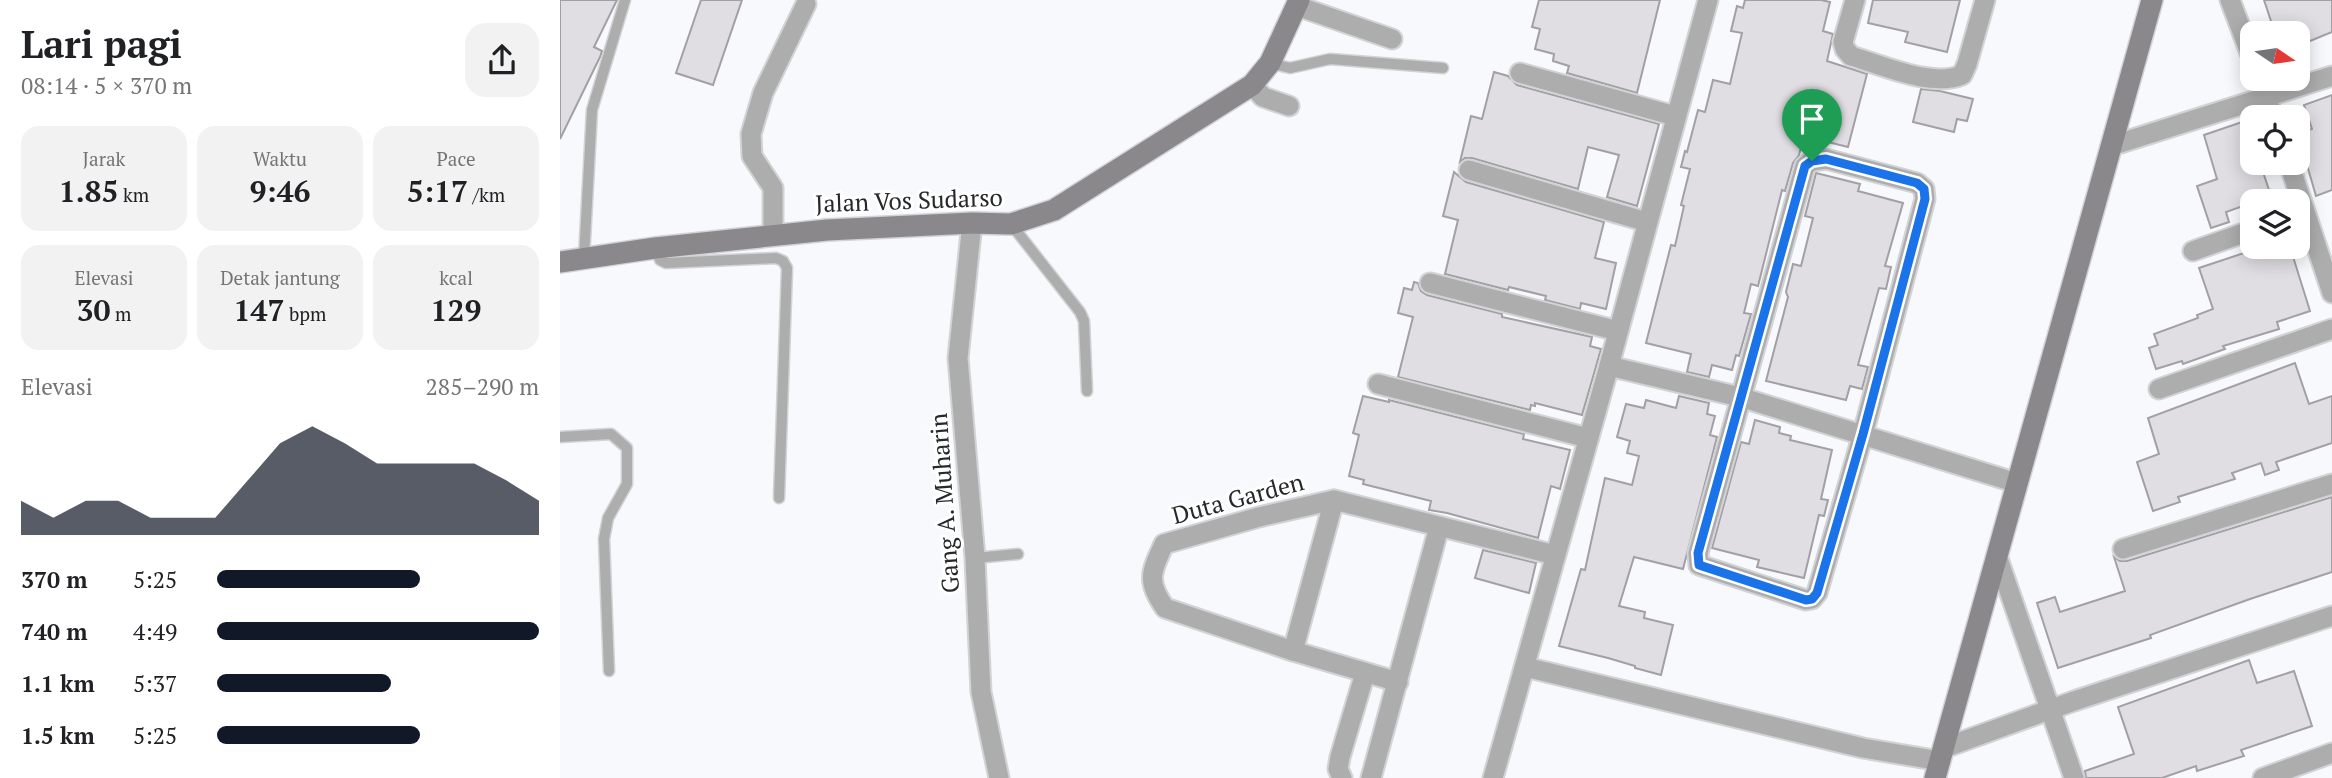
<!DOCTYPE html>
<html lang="id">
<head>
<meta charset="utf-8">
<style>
  :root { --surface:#fff; --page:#f2f2f2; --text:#202124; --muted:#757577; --accent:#111827 }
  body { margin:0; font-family:"PT Serif",serif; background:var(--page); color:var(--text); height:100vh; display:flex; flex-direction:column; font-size:26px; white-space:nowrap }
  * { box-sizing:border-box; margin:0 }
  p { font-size:23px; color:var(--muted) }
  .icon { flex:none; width:38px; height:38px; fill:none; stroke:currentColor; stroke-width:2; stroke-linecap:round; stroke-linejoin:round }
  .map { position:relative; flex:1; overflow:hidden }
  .sheet { display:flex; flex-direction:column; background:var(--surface); width:560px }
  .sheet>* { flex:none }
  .needle { width:46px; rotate:103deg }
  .controls { position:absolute; left:1680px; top:21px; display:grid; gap:14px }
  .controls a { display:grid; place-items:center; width:70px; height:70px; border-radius:14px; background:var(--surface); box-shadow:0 4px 18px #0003; font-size:35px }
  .pin { position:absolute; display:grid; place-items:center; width:60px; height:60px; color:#fff; margin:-72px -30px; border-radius:50% 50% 50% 0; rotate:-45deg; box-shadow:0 0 7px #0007 }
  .pin .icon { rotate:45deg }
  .round { display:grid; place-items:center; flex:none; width:74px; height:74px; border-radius:21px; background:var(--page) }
  .overview { display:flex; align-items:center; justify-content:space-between; height:119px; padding:0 21px }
  h1 { font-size:38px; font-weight:600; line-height:52px }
  .stats { display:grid; grid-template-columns:repeat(3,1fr); gap:10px; height:119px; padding:7px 21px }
  .stats div { display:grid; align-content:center; border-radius:18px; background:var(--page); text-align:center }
  .stats b { font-size:30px; font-weight:600 }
  .stats small { font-size:19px; font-weight:400 }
  .stats p { font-size:19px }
  .chart { height:196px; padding:14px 21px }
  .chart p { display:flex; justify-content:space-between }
  .chart svg { width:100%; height:126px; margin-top:7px; fill:var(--accent); opacity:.7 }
  ul { padding:0 21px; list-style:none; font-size:23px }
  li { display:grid; grid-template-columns:112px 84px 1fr; align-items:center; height:52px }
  li i { height:18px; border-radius:9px; background:var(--accent) }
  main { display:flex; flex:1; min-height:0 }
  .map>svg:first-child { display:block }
  .building { fill:#e1dee3; stroke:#a2a0a4; stroke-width:2 }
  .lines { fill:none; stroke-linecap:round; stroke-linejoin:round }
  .lane-casing { stroke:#d2d3d7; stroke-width:13 }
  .street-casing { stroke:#d2d3d7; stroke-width:23 }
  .secondary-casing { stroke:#d2d3d7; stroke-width:24 }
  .lane { stroke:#aeadae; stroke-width:10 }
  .street { stroke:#aeadae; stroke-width:19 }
  .secondary { stroke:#8a888a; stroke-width:21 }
  .route-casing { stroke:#fff; stroke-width:14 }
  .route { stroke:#1a73e8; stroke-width:9 }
  .labels { text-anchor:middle; stroke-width:6; stroke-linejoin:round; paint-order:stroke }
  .street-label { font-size:24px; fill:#27282a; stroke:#fff }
</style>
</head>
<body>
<main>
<section class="sheet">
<div class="overview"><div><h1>Lari pagi</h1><p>08:14 · 5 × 370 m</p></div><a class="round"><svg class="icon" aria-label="share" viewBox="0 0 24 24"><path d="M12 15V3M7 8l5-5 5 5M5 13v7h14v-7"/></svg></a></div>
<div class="stats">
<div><p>Jarak</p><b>1.85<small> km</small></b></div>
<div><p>Waktu</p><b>9:46</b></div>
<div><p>Pace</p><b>5:17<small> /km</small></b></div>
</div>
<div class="stats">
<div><p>Elevasi</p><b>30<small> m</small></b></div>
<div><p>Detak jantung</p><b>147<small> bpm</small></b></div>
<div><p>kcal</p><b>129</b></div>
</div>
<div class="chart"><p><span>Elevasi</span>285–290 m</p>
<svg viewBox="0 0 160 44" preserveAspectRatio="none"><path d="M0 44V32L10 38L20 32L30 32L40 38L50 38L60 38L70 25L80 12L90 6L100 12L110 19L120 19L130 19L140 19L150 25L160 32V44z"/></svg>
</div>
<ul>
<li><b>370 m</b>5:25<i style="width:63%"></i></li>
<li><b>740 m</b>4:49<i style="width:100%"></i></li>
<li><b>1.1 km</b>5:37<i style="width:54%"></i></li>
<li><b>1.5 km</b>5:25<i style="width:63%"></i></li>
</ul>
</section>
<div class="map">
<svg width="1772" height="778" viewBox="0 0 1772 778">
  <rect width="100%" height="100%" fill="#f7f9fd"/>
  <g class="building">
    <polygon points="0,0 57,0 34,47 42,51 40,57 0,139"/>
    <polygon points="141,0 182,0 153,85 116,73"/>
    <polygon points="979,0 1100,0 1077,93 1007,73 1009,66 993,61 994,54 975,49 980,29 972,27"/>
    <polygon points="1185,0 1261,0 1270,2 1263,31 1273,34 1267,61 1307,74 1288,147 1244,136 1239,155 1233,163 1225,191 1222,190 1198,286 1191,284 1184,313 1191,314 1179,356 1176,355 1172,370 1152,365 1149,377 1127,372 1131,354 1086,343 1111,245 1115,246 1124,206 1121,205 1130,169 1121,167 1125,151 1127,152 1138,110 1145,112 1153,80 1170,84 1182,33 1171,31 1177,6 1183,8"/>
    <polygon points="1313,0 1400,0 1387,52 1345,42 1348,32 1308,23"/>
    <polygon points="1704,0 1772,0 1772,32 1738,46 1738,33 1715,33"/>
    <polygon points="934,72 948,76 957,85 1099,124 1077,206 1047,197 1059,155 1028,147 1018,189 912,158 905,158 900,162 911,116 922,119"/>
    <polygon points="1361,89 1380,91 1413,99 1407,121 1397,119 1394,132 1353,122"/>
    <polygon points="1772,95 1772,190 1756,196 1738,134 1752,129 1744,105"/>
    <polygon points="1685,121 1692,145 1692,163 1700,163 1711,196 1666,212 1669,222 1651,228 1637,186 1657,179 1644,135"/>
    <polygon points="894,172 906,182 1044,222 1035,258 1056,263 1046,309 1021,303 1020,309 985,300 986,296 949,287 948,290 885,274 898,220 883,216"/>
    <polygon points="1256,173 1300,184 1298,191 1343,203 1325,266 1331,267 1326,289 1319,288 1298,365 1308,367 1302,389 1290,386 1286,400 1206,381 1228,297 1226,292 1233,264 1241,266 1253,218 1245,216"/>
    <polygon points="1689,247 1730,247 1750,311 1717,322 1719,329 1663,346 1665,349 1623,364 1622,361 1596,369 1589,348 1598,345 1594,334 1638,318 1637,315 1653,309 1639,268 1690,251"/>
    <polygon points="854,282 858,283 861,291 867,295 942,314 942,317 1032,337 1030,346 1041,349 1022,415 975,403 975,406 971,405 970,410 838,377 853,317 838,313 844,288 852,290"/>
    <polygon points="1735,363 1749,404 1772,396 1772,443 1716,462 1719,470 1705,475 1701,463 1672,473 1675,479 1618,497 1620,502 1593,511 1577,462 1599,454 1588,418"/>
    <polygon points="803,396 829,402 829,400 964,434 963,439 1010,450 1000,489 991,486 978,538 887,513 869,510 871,501 803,484 804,480 789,476 799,435 793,433"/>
    <polygon points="1119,396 1149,403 1147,414 1155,416 1150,435 1157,437 1123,569 1074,557 1059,606 1085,612 1084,618 1113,625 1101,675 1075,668 1075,666 1048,658 999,646 1021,569 1025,570 1045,478 1072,485 1079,456 1067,453 1070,441 1057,437 1066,404 1084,408 1086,400 1116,408"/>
    <polygon points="1195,420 1220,427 1219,433 1231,436 1230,440 1272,450 1261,499 1268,500 1264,516 1259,515 1244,578 1197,567 1199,560 1152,548 1181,442 1189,444"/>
    <polygon points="1772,497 1772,572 1690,599 1590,635 1591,638 1498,668 1477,603 1495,597 1500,612 1565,591 1554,557 1560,561 1567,561"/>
    <polygon points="923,550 976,563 969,593 915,578"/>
    <polygon points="1689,660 1697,683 1734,671 1752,726 1681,750 1684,756 1637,771 1636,766 1602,778 1526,778 1525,771 1574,754 1558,707"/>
  </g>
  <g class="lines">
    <g class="lane-casing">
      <g id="lane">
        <polyline points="710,63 730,68 770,59 883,68"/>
        <polyline points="451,224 520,312 524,321 527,391"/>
        <polyline points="96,248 100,260 106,263 216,258 223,261 227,268 219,498"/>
        <polyline points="24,258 32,110 65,0"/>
        <polyline points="0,437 51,434 67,448 67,484 48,518 44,539 49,671"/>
        <polyline points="415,558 458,554"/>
      </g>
    </g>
    <g class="street-casing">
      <g id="street">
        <path d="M1295,0L1283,42L1285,49L1291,56C1322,65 1372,88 1402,75L1407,64L1425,0"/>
        <polyline points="1670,0 1692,58"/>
        <polyline points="737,6 832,39"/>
        <polyline points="960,73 1115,116"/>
        <polyline points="1700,79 1713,117"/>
        <polyline points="692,85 703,97 729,106"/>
        <polyline points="1551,146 1772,76"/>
        <polygon points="1266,159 1357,183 1364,189 1365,199 1303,434 1257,593 1252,599 1246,600 1139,565 1138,553 1245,166 1252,161"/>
        <polyline points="1729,163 1772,293"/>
        <polyline points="909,170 1087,222"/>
        <polyline points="412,223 398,358 415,558 421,692 439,778"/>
        <polyline points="213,235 213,188 192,156 191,134 203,93 246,4"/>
        <polyline points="1633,251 1692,230"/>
        <polyline points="870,283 1058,331"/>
        <polyline points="1049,366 1180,397 1457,483"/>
        <polyline points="818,384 1028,438"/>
        <polyline points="1599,389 1772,329"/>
        <polyline points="1563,549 1772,484"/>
        <polyline points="1437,556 1514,778"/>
        <polyline points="733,651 774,500"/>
        <polyline points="965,667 1303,748 1380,761"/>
        <path d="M838,682L733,651L605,608C586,581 591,572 604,544L699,517L774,500L995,555"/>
        <polyline points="1384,748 1514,701 1772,616"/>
        <polyline points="782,778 778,769 780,757 805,673"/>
        <polyline points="811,778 879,527"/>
        <polyline points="933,778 1049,366 1148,0"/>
        <polyline points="1703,778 1772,753"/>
      </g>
    </g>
    <g class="secondary-casing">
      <g id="secondary">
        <polyline points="0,262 95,248 267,230 412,223 451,224 494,210 692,85 710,63 739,0"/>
        <polyline points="1375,778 1592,0"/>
      </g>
    </g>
    <use href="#lane" class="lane"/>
    <use href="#street" class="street"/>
    <use href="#secondary" class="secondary"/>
  </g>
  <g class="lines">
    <g class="route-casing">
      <polygon id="route" points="1266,159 1357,183 1364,189 1365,199 1303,434 1257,593 1252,599 1246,600 1139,565 1138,553 1245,166 1252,161"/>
    </g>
    <use href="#route" class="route"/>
  </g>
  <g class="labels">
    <g class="street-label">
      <text transform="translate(349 201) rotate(-2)" y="8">Jalan Vos Sudarso</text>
      <text transform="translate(678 499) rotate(-15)" y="8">Duta Garden</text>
      <text transform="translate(385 503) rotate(-94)" y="8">Gang A. Muharin</text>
    </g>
  </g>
</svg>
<div class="controls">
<a><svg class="needle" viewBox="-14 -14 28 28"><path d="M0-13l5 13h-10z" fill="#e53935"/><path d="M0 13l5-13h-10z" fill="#757577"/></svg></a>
<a><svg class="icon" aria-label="locate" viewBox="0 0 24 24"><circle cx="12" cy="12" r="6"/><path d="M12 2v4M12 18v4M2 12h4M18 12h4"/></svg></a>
<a><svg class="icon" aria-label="layers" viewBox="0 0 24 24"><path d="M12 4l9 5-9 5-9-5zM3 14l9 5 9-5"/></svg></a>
</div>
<div class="pin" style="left:1252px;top:161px;background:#1e9e55"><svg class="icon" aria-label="arrive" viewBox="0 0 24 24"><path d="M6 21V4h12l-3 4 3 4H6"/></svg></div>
</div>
</main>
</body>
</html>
